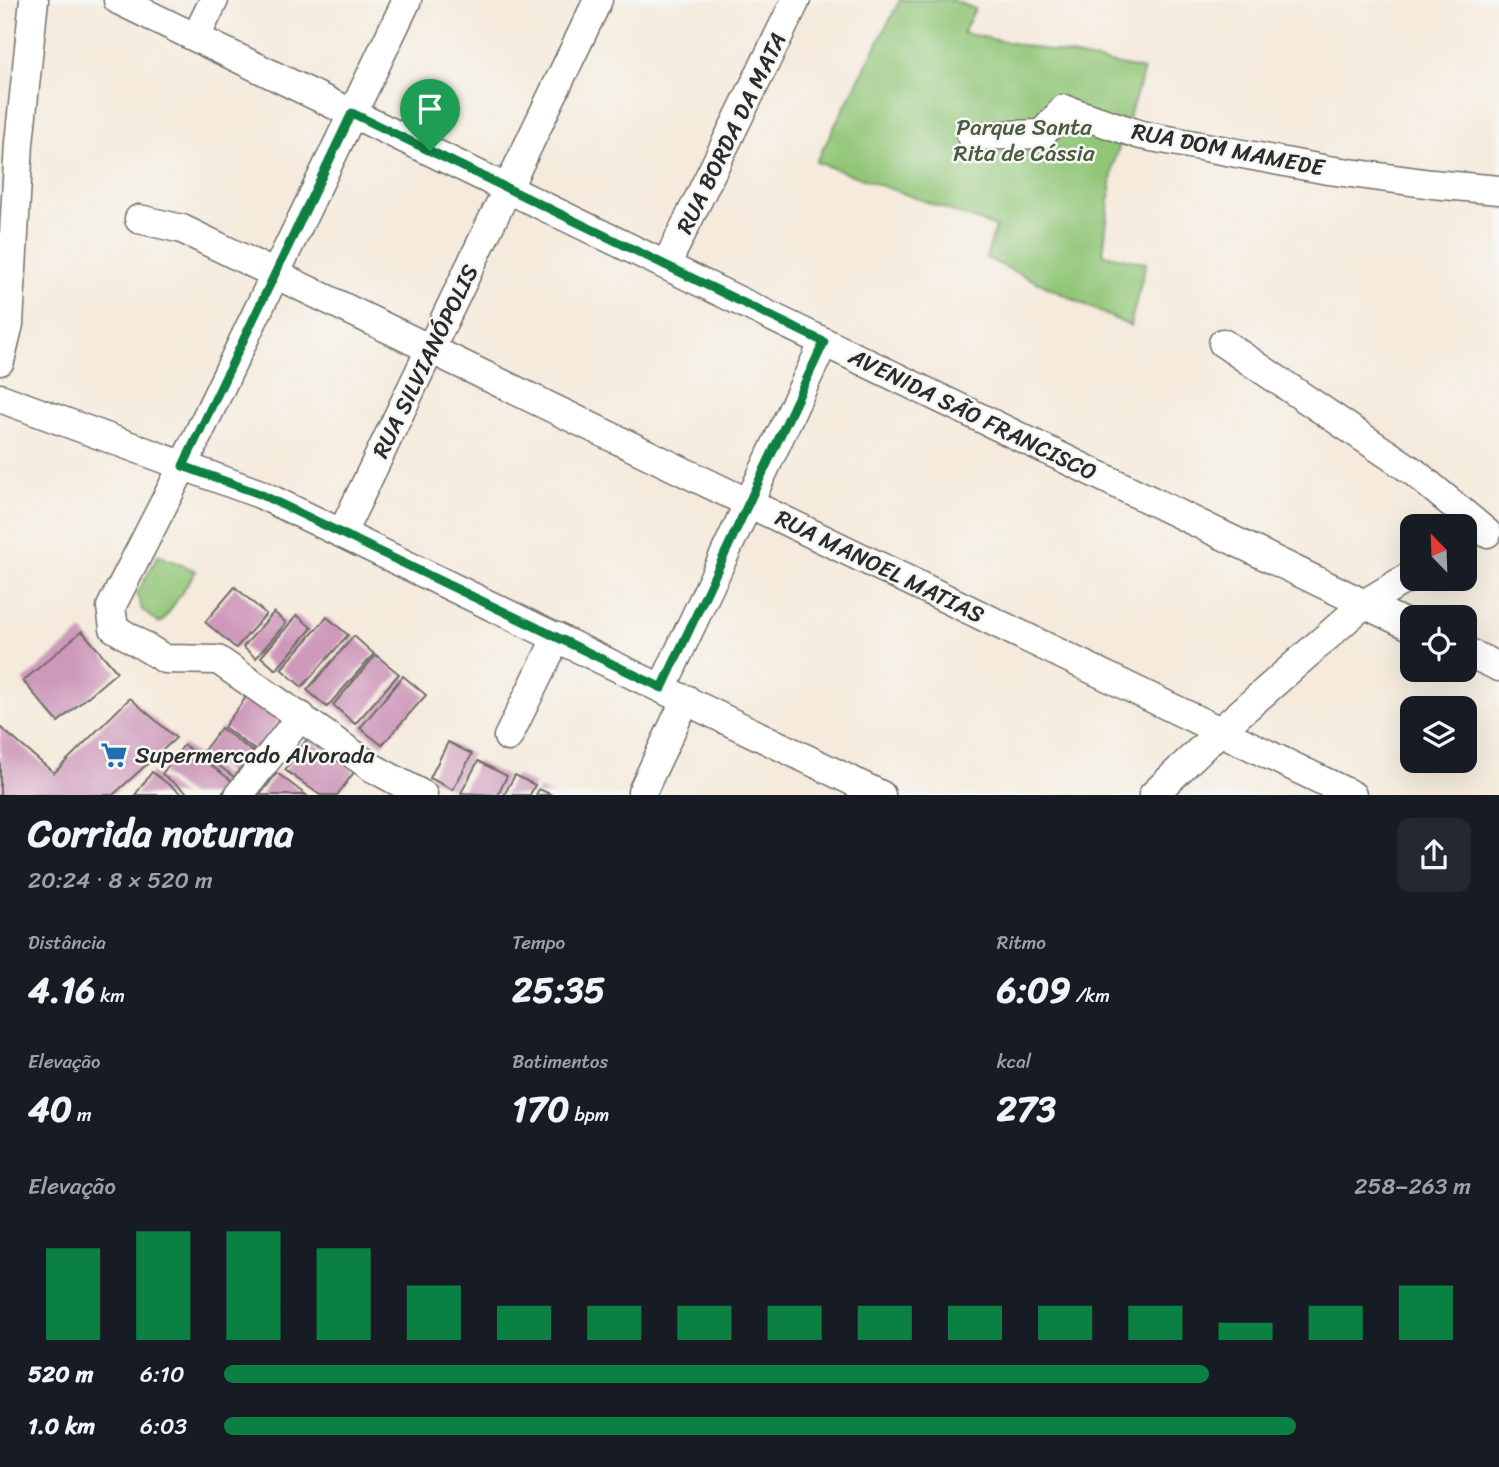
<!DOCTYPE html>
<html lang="pt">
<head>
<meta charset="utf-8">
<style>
  :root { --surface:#171b24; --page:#242831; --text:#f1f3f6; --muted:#9ea1a6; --accent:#0b8043 }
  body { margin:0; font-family:Sriracha,sans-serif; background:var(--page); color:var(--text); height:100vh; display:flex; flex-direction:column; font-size:26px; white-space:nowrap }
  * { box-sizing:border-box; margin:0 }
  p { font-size:23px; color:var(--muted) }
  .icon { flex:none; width:38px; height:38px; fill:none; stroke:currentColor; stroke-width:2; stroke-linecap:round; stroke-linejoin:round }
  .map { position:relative; height:795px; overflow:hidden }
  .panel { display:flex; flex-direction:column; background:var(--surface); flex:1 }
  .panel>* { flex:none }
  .needle { width:46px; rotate:337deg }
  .fabs { position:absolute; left:1400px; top:514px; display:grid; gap:14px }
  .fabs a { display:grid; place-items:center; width:77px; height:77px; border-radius:14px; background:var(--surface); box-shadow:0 7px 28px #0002; font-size:35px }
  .pin { position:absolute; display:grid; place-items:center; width:60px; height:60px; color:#fff; margin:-72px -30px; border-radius:50% 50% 50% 0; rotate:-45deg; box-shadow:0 0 7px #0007 }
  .pin .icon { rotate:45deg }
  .round { display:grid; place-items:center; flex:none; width:74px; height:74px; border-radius:14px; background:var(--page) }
  .overview { display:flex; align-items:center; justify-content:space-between; height:119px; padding:0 28px }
  h1 { font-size:38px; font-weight:700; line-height:52px }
  .stats { display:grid; grid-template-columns:repeat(3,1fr); gap:10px; height:119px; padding:7px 28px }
  .stats div { display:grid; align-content:center }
  .stats b { font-size:35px; font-weight:700 }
  .stats small { font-size:19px; font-weight:400 }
  .stats p { font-size:19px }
  .chart { height:196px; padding:14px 28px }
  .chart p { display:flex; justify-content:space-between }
  .chart svg { width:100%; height:126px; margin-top:7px; stroke:var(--accent); stroke-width:6 }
  ul { padding:0 28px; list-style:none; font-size:23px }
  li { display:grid; grid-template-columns:112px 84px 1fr; align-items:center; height:52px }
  li i { height:18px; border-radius:9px; background:var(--accent) }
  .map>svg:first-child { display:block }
  .green { fill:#91c677; stroke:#5e7851; stroke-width:2 }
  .building { fill:#ce98ba }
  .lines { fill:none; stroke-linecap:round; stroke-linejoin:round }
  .minor-casing { stroke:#726e69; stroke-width:31 }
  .minor { stroke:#fff; stroke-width:28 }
  .route-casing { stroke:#fff; stroke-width:14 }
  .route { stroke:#0b8043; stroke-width:9 }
  .labels { text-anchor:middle; stroke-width:5; stroke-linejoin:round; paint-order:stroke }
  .park-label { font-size:23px; fill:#4a5a42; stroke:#f6f6f2 }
  .street-label { font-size:23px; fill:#2b2b2b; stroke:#f6f6f2 }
  .poi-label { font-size:23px; fill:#2b2b2b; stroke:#f6f6f2; text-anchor:start }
</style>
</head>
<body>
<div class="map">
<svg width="1499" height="795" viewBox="0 0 1499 795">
  <rect width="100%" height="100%" fill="#f6f6f2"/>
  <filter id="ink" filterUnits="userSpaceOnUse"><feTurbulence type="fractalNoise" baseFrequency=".0143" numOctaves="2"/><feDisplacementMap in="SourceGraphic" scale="14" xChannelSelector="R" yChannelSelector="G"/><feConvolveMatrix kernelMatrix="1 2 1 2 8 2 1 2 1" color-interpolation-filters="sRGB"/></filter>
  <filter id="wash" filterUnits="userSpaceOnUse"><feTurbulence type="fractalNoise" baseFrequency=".00686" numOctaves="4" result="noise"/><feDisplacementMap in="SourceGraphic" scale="28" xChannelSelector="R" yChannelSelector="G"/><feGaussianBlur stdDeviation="1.57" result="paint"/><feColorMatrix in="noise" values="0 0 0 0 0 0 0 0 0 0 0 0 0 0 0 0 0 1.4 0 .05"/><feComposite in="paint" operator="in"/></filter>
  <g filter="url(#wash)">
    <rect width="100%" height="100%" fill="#f5eadb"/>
    <g class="green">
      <polygon points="900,0 953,0 975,9 963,33 1144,70 1113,166 1103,254 1146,263 1130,326 986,258 996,227 816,162"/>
      <polygon points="158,555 196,571 163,621 159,623 142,610 137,594"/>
    </g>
    <g id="blocks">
      <g class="building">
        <polygon points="235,587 266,614 236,648 205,622"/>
        <polygon points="274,612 286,623 256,658 243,647"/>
        <polygon points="297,615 312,628 276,670 261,657"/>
        <polygon points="327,617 348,635 302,687 281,669"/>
        <polygon points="82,631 117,672 58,722 23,681"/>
        <polygon points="354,636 374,654 327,707 307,690"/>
        <polygon points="376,655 399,674 355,724 333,705"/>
        <polygon points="403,676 426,695 382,745 360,728"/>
        <polygon points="250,692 282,716 256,751 224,727"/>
        <polygon points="130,698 176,738 113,795 0,795 0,727 54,773"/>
        <polygon points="221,728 253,752 234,777 202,753"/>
        <polygon points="308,738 355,771 337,795 320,795 285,770"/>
        <polygon points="448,742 472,754 453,790 430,778"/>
        <polygon points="184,745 232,781 221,795 190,795 162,774"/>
        <polygon points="478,761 507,776 498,795 461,793"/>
        <polygon points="152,772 183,795 135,795"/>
        <polygon points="277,773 306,795 260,795"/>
        <polygon points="515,775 535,785 530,795 504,795"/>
        <polygon points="539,789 552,795 536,795"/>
      </g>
    </g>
  </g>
  <g filter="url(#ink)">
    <use href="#blocks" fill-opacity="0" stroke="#726e69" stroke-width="2"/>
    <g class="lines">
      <g class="minor-casing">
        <g id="minor">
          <polyline points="118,0 1412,627"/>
          <polyline points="407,0 183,466 111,607 114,628 165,659 218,660 373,768 423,795"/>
          <polyline points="196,37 214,0"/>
          <polyline points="971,136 1042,134 1064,109 1141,135 1328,170 1432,184 1499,190"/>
          <polyline points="139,219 182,229 1352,795"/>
          <polyline points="666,265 796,0"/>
          <polyline points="1223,343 1414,472 1487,533"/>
          <polyline points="0,361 9,324 19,143 34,0"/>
          <polyline points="0,398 260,494 881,795"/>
          <polyline points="342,533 598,0"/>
          <polyline points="1465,651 1499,667"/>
          <polyline points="662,688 824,342"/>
          <polyline points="508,737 557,637"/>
          <polyline points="642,792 686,699"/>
          <polyline points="239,795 301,716"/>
          <polyline points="1153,795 1220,731 1364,604 1412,575"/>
        </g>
      </g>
      <use href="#minor" class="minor"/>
    </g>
  </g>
  <g class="lines" filter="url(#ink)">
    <g class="route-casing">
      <polygon id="route" points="352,113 824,342 662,688 260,494 183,466"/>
    </g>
    <use href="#route" class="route"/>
  </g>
  <defs>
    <g id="supermarket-bare" transform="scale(2.1)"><path d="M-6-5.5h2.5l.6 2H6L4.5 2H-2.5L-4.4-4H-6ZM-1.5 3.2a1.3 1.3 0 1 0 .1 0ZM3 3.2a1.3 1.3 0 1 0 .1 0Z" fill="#1f6fb2" stroke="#f6f6f2" stroke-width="2.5" paint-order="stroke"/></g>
  </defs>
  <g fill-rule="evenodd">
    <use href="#supermarket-bare" x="114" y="755"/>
  </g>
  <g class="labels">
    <g class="park-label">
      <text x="1024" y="135">Parque Santa<tspan x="1024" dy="26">Rita de Cássia</tspan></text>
    </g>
    <g class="street-label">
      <text transform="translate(731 133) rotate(-64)" y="8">RUA BORDA DA MATA</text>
      <text transform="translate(1228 149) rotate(11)" y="8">RUA DOM MAMEDE</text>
      <text transform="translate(425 361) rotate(-64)" y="8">RUA SILVIANÓPOLIS</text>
      <text transform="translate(973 414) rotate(26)" y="8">AVENIDA SÃO FRANCISCO</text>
      <text transform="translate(880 566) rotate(26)" y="8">RUA MANOEL MATIAS</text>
    </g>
    <g class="poi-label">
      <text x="135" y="763">Supermercado Alvorada</text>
    </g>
  </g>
</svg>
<div class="fabs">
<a><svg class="needle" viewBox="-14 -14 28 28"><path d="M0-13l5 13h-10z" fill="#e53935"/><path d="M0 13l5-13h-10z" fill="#9ea1a6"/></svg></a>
<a><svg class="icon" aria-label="locate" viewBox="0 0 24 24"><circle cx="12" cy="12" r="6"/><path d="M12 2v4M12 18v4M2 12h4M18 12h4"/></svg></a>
<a><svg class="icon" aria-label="layers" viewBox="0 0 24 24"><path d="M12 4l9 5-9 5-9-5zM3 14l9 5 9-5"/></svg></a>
</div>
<div class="pin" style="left:430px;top:151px;background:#1e9e55"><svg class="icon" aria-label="arrive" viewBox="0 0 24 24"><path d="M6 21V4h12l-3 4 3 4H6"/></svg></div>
</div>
<section class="panel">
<div class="overview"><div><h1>Corrida noturna</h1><p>20:24 · 8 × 520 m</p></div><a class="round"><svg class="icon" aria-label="share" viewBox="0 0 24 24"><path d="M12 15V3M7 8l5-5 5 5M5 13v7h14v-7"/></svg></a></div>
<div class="stats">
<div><p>Distância</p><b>4.16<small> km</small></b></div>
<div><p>Tempo</p><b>25:35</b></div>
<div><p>Ritmo</p><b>6:09<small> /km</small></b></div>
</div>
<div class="stats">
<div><p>Elevação</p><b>40<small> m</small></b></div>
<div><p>Batimentos</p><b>170<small> bpm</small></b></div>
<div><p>kcal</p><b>273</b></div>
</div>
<div class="chart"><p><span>Elevação</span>258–263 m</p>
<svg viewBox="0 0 160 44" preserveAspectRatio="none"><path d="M5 44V12M15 44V6M25 44V6M35 44V12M45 44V25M55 44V32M65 44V32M75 44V32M85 44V32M95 44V32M105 44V32M115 44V32M125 44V32M135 44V38M145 44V32M155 44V25"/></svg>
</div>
<ul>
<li><b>520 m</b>6:10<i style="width:79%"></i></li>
<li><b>1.0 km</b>6:03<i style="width:86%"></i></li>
</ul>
</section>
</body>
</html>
